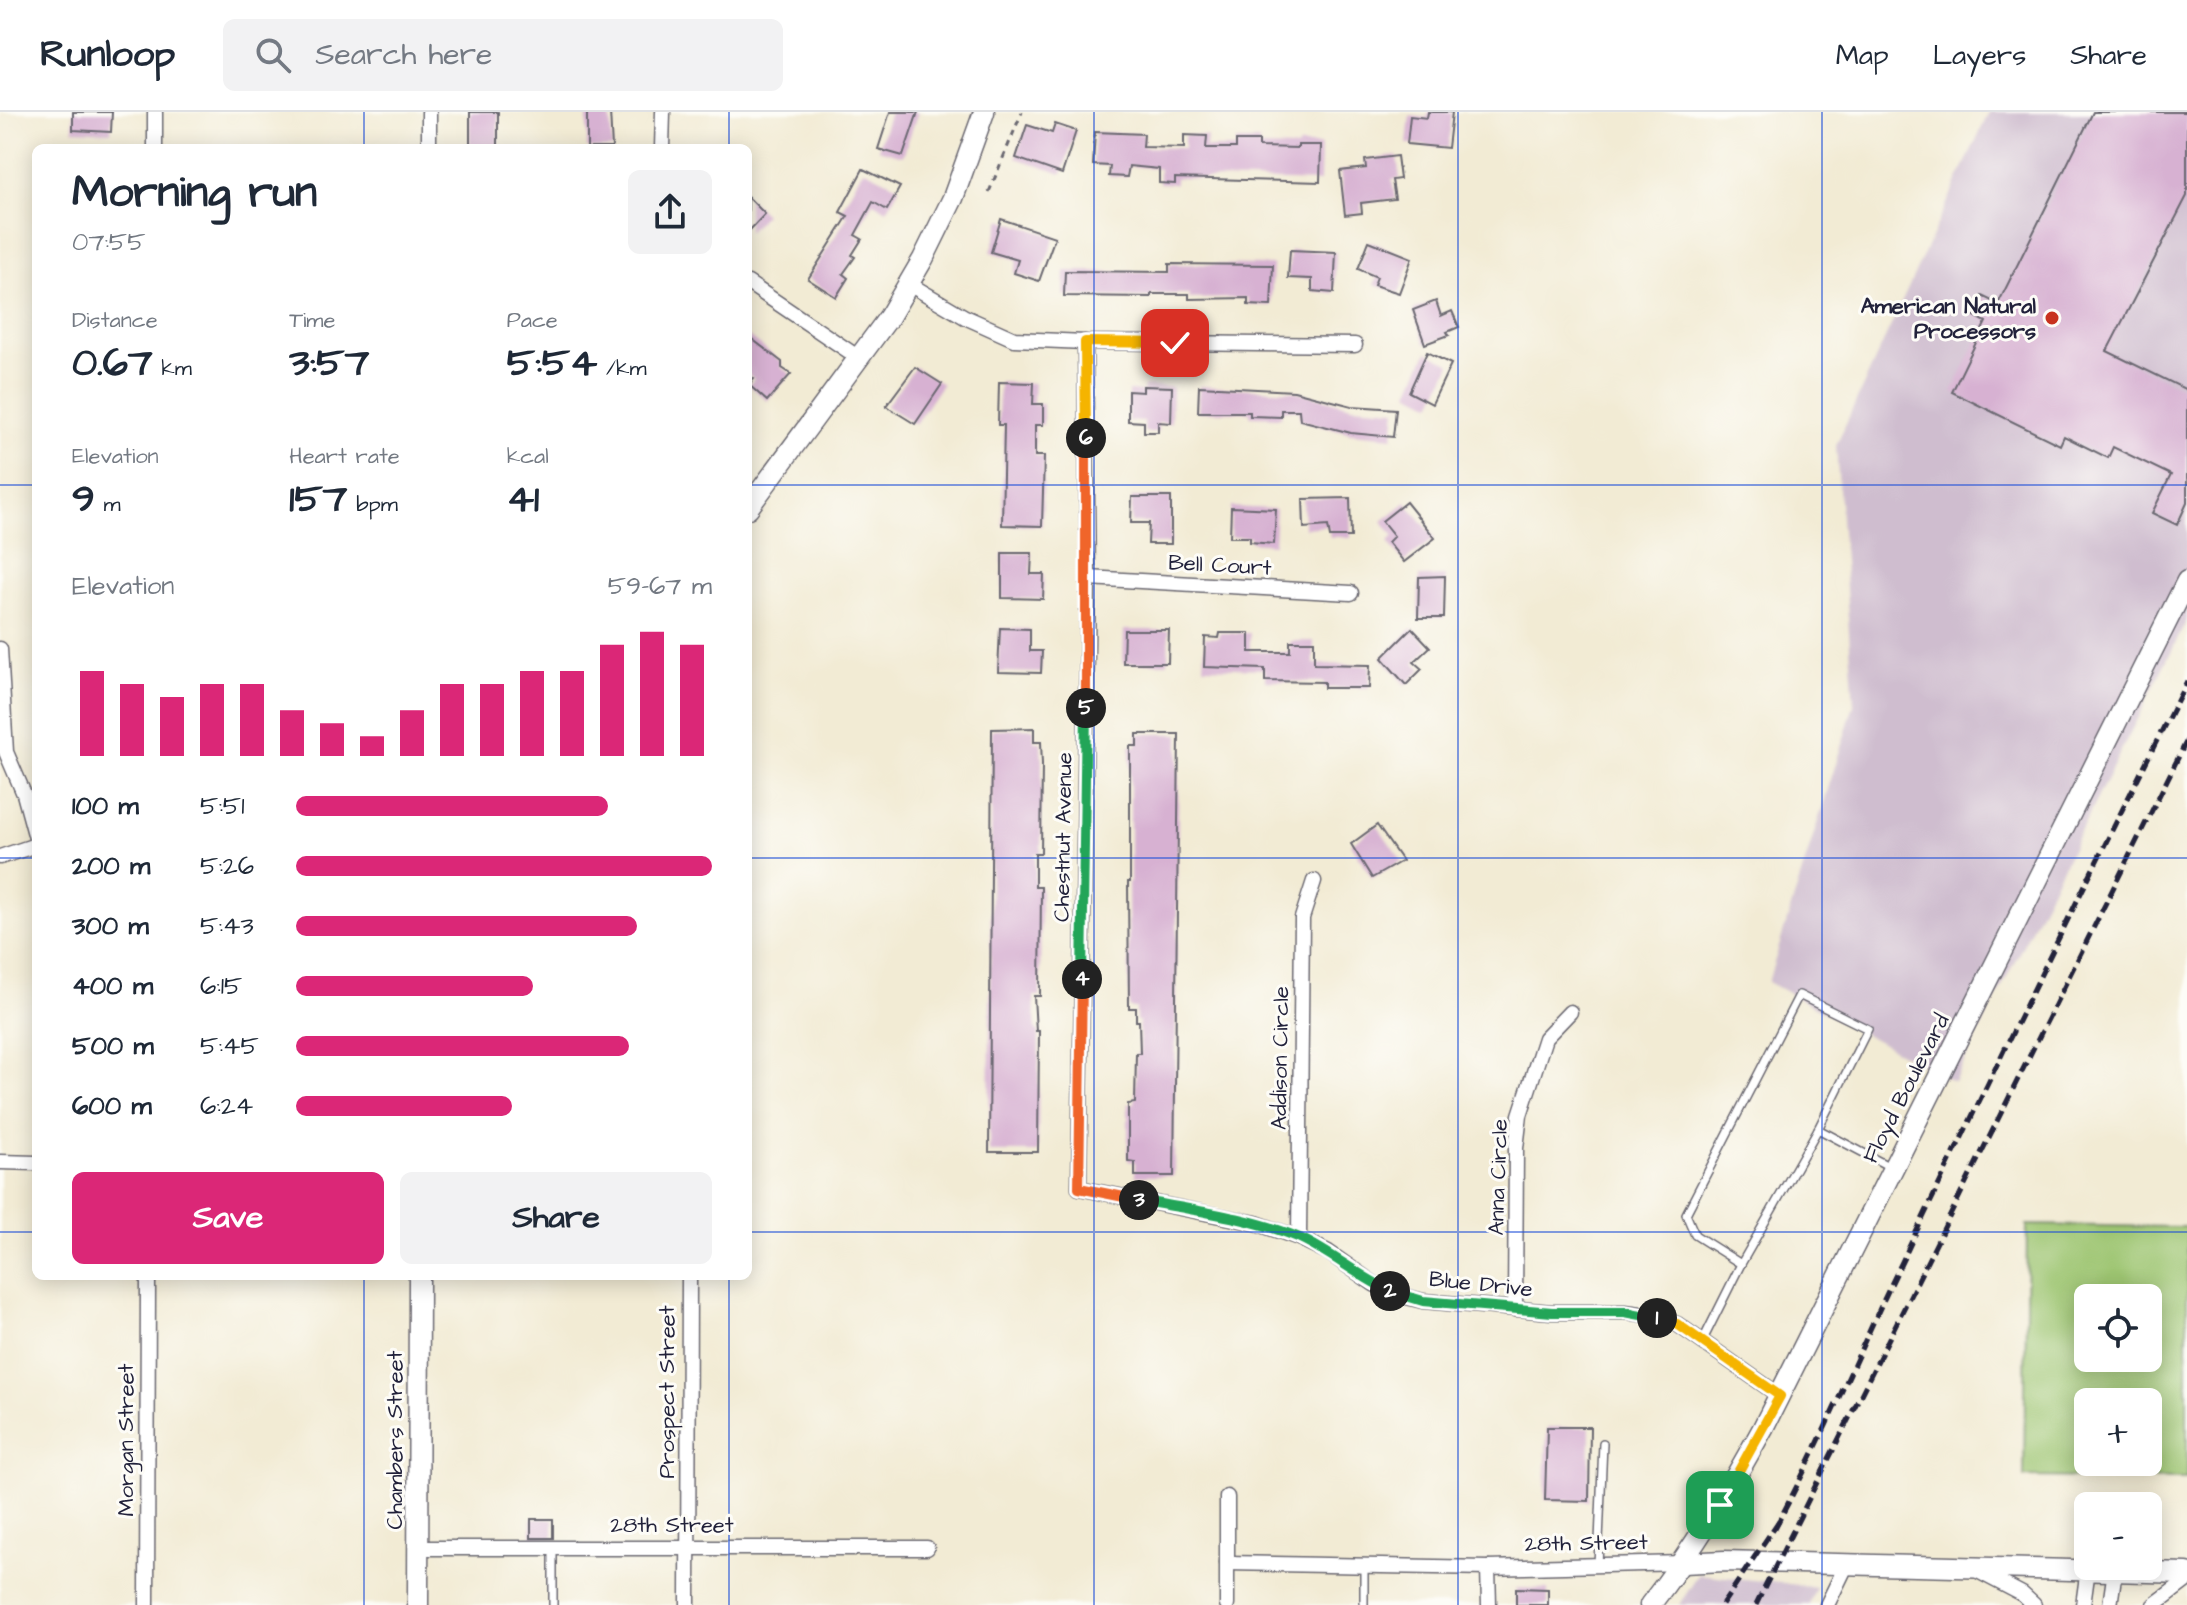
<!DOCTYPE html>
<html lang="en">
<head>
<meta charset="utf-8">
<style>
  :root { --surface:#fff; --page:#f2f2f3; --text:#1f2937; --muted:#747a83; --line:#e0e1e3; --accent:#db2777 }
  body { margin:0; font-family:"Architects Daughter",sans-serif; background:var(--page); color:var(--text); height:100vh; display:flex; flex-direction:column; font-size:30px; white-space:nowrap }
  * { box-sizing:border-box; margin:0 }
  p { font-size:26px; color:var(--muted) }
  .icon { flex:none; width:44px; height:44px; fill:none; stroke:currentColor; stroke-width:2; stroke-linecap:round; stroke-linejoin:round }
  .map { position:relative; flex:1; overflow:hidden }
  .drawer { position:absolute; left:32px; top:32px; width:720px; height:1136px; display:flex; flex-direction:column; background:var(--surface); border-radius:12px; box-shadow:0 4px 20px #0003 }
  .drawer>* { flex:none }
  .controls { position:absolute; left:2074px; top:1172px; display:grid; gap:16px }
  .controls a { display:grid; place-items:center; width:88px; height:88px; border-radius:12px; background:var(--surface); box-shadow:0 4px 20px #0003; font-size:40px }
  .pin { position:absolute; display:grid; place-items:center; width:68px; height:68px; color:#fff; margin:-34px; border-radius:16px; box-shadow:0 4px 12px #0006 }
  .km { position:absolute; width:40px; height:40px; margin:-20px; border-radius:50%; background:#222; color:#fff; font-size:22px; line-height:40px; text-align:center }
  .round { display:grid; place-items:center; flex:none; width:84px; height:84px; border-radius:12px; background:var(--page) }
  .overview { display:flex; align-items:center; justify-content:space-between; height:136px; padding:0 40px }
  h1 { font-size:44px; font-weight:700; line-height:60px }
  .stats { display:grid; grid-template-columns:repeat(3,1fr); gap:12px; height:136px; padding:8px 40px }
  .stats div { display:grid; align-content:center }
  .stats b { font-size:40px; font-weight:700 }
  .stats small { font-size:22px; font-weight:400 }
  .stats p { font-size:22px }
  .chart { height:224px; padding:16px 40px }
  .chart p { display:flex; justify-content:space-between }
  .chart svg { width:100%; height:144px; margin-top:8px; stroke:var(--accent); stroke-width:6 }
  .action { display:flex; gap:16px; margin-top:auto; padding:16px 40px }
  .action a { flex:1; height:92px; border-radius:12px; background:var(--accent); color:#fff; font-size:32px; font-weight:700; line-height:92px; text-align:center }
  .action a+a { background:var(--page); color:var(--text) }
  ul { padding:0 40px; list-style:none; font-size:26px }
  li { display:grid; grid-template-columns:128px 96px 1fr; align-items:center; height:60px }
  li i { height:20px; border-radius:10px; background:var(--accent) }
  header { display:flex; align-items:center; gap:48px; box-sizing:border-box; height:112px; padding:0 40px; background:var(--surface); border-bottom:2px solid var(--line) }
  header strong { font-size:38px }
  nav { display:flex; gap:44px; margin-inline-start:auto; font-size:28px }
  .search { width:560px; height:72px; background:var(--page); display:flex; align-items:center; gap:20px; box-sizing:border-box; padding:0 28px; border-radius:12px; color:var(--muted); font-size:30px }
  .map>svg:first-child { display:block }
  .industrial { fill:#cfbdcf }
  .green { fill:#9dc571; stroke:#607456; stroke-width:2; fill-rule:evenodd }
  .building { fill:#d7b1d2 }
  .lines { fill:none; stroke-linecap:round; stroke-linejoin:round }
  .lane-casing { stroke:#6b6871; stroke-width:10 }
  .street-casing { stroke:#6b6871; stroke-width:17 }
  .secondary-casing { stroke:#6b6871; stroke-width:23 }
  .path { stroke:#6b6871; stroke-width:3; stroke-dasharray:6 6; stroke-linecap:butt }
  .lane { stroke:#fff; stroke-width:7 }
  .street { stroke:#fff; stroke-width:14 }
  .secondary { stroke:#fff; stroke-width:20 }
  .rail { stroke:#22223b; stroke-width:5; stroke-dasharray:12 6; stroke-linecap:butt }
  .split-1-casing { stroke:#fff; stroke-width:16 }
  .split-2-casing { stroke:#fff; stroke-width:16 }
  .split-3-casing { stroke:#fff; stroke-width:16 }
  .split-4-casing { stroke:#fff; stroke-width:16 }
  .split-5-casing { stroke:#fff; stroke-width:16 }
  .split-6-casing { stroke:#fff; stroke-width:16 }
  .split-7-casing { stroke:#fff; stroke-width:16 }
  .split-1 { stroke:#f5b400; stroke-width:10 }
  .split-2 { stroke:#22a559; stroke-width:10 }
  .split-3 { stroke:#22a559; stroke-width:10 }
  .split-4 { stroke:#f0652b; stroke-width:10 }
  .split-5 { stroke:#22a559; stroke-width:10 }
  .split-6 { stroke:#f0652b; stroke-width:10 }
  .split-7 { stroke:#f5b400; stroke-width:10 }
  .grid { fill:none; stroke:#1d4ed8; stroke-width:2; stroke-opacity:0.55 }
  .poi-dot { fill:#c8321e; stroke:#fdfcf7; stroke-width:3 }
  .labels { text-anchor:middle; stroke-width:6; stroke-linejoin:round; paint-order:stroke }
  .poi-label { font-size:22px; font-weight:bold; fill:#22223b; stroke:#fdfcf7; text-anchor:end }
  .street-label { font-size:22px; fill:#22223b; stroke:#fdfcf7 }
</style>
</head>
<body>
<header>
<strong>Runloop</strong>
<div class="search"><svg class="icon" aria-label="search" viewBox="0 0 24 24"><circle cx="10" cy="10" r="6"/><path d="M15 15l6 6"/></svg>Search here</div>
<nav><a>Map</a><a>Layers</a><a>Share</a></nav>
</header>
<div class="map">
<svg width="2187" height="1493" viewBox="0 0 2187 1493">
  <rect width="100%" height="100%" fill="#fdfcf7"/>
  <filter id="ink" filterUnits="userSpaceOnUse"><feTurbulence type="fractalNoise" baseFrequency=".0125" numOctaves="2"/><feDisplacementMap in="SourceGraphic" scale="16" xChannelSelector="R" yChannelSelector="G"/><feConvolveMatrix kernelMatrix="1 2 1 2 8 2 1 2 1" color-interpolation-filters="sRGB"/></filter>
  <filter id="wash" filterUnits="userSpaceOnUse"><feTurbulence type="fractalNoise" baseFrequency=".006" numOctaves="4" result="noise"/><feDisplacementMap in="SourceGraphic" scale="32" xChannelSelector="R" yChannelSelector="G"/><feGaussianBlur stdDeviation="1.8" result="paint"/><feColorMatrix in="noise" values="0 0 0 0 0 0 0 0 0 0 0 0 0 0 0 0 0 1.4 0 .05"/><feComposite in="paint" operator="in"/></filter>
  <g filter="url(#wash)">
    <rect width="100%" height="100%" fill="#f2ebd4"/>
    <g class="industrial">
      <polygon points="1989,0 2187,0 2187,508 1954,970 1768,870 1854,593 1836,333"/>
      <polygon points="1699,1462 1816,1475 1809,1493 1679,1493"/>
    </g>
    <path class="green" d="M2027,1113L2187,1115V1367L2024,1365ZM2088,1186H2148V1246H2088ZM2088,1290H2148V1350H2088Z"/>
    <g id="blocks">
      <g class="building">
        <polygon points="73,0 112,0 111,20 73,18"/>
        <rect x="470" y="0" width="28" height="36"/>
        <polygon points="587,0 610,0 612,36 587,36"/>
        <polygon points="890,0 918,0 903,44 878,37"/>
        <polygon points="1428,0 1452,0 1448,36 1407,32 1410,4 1427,6"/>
        <polygon points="2093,0 2187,0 2187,84 2107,239 2187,278 2187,391 2177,413 2152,401 2171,363 2113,335 2108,346 2064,324 2060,333 1952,280 1986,210 1973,203 1982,184 1998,192"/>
        <polygon points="1055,12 1076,19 1062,62 1016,46 1027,13 1052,21"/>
        <polygon points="1095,20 1144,22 1143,35 1184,36 1184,23 1207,24 1206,36 1236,36 1236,29 1259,29 1259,35 1298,36 1298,33 1321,33 1320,70 1175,66 1175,72 1159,71 1159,57 1129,54 1127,65 1109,64 1110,54 1093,53"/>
        <polygon points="1397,44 1400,67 1392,68 1395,87 1361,91 1362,101 1345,103 1340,59 1366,56 1365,48"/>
        <polygon points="863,57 900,75 887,98 873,90 855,123 862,127 852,143 855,145 843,162 848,166 836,185 808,167 848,104 840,100"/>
        <polygon points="748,85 765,102 748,120"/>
        <polygon points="1001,107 1055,125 1039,169 1014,161 1018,148 991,140"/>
        <polygon points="1369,129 1412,146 1399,181 1374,173 1377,165 1358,157"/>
        <polygon points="1290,138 1336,140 1334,181 1312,179 1312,167 1288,166"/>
        <polygon points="1169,152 1273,153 1271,194 1248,193 1248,186 1189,187 1189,182 1151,182 1151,185 1064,184 1065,159 1169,160"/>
        <polygon points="1436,189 1441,204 1452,199 1459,215 1447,220 1449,223 1425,232 1413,198"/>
        <polygon points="748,224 782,250 782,256 791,262 767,289 749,273 754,267 748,262"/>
        <polygon points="1427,240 1451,252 1432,292 1409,280"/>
        <polygon points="915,255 942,272 915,312 886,294"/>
        <polygon points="999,270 1034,271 1033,292 1043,292 1043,313 1035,313 1035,344 1044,344 1042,414 1002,413 1004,313 998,313"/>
        <polygon points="1143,274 1172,275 1171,311 1158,310 1158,320 1144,320 1144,310 1128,309 1128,279 1143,280"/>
        <polygon points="1199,274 1294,279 1352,294 1396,297 1393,325 1351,321 1300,308 1299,298 1281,298 1281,305 1250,304 1250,300 1198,300"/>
        <polygon points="1132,385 1171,385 1171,432 1148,432 1149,411 1131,411"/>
        <polygon points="1350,386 1351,425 1330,425 1328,414 1304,416 1303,387"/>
        <polygon points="1406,390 1435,426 1404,450 1388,430 1394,424 1382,409"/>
        <polygon points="1231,395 1276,397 1274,432 1250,430 1250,425 1230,425"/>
        <polygon points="1002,441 1032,441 1031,462 1044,462 1043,487 1002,486"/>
        <polygon points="1445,464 1444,506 1418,506 1419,465"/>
        <polygon points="1000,516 1030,517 1030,539 1042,539 1041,561 998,560"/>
        <polygon points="1412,516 1430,535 1414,550 1422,557 1406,573 1382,546"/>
        <polygon points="1124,518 1169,518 1168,551 1123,551"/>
        <polygon points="1220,521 1250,521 1250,540 1290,540 1290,529 1314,529 1314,552 1370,553 1369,576 1324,576 1324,570 1265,569 1265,557 1204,555 1205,525 1219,526"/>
        <polygon points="1034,616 1034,630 1041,630 1042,652 1041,741 1035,741 1035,775 1041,775 1040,884 1034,884 1036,919 1039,919 1038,1040 989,1040 992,617"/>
        <polygon points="1137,622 1179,622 1174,1064 1135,1064 1135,1050 1128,1049 1128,992 1135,991 1136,941 1140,941 1139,909 1136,909 1136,896 1129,896 1128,770 1130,770 1130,634 1137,634"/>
        <polygon points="1377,713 1402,749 1372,766 1351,732"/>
        <polygon points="1547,1315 1590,1315 1589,1389 1545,1388"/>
        <rect x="531" y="1407" width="22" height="19"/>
        <polygon points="1516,1476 1548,1477 1548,1493 1516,1493"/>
      </g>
    </g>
  </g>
  <g filter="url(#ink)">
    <use href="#blocks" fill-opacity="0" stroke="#6b6871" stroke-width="2"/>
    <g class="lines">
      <g class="lane-casing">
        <g id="lane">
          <polyline points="1741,1152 1695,1123 1686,1102 1799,883 1868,917 1818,1017"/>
          <polyline points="1702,1230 1741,1152 1818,1017 1892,1056"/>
          <polyline points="553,1436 553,1493"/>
          <polyline points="1364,1454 1364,1493"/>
          <polyline points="1598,1454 1603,1331"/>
        </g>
      </g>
      <g class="street-casing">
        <g id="street">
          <polyline points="429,0 429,36"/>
          <polyline points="155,36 155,0"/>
          <polyline points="662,36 663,0"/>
          <polyline points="748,171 859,246"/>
          <polyline points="909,172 965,205 1014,227 1085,230 1355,233"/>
          <polyline points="1085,230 1088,466 1079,1076 1256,1111 1299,1126 1328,1140 1374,1172 1395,1182 1423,1189 1552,1200 1625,1200 1649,1203 1677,1212 1780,1284"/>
          <polyline points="1088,466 1351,481"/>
          <polyline points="0,537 6,640 24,682 36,726"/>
          <polyline points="0,745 36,733"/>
          <polyline points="0,1050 36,1051"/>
          <polyline points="1299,1126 1302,806 1314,769"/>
          <polyline points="1515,1197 1516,1036 1520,1003 1545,926 1570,900"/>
          <polyline points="418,1436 927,1436"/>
          <polyline points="1227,1451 1488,1456 1683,1451"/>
          <polyline points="1488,1456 1489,1493"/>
          <polyline points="1978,1459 2022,1482 2034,1493"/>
          <polyline points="147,1493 148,1164"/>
          <polyline points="688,1493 689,1164"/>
          <polyline points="1227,1493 1227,1385"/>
          <polyline points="1827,1493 1846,1454"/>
          <polyline points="2083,1493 2088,1457"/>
          <polyline points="2110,1493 2115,1458"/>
          <polyline points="2154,1493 2187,1468"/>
        </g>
      </g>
      <g class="secondary-casing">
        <g id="secondary">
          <polyline points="748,396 889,205 923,147 953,86 984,0"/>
          <polyline points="1683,1451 1724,1449 2187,1461"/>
          <polyline points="418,1493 419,1164"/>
          <path d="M1650,1493C1694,1437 1729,1378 1763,1316L2187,469"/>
        </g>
      </g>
      <polyline class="path" points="989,80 1022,0"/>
      <use href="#lane" class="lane"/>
      <use href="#street" class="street"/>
      <use href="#secondary" class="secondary"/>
      <g class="rail">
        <path d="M1775,1416C1820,1333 1856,1245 1897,1160C1992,962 2088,764 2187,569"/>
        <polyline points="1722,1493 1780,1407"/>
        <polyline points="1756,1493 2187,628"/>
      </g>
    </g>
  </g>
  <g class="lines" filter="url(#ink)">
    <g class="split-1-casing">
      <polyline id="split-1" points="1657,1206 1677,1212 1780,1284 1720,1393"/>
    </g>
    <g class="split-2-casing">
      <polyline id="split-2" points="1390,1179 1423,1189 1552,1200 1625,1200 1657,1206"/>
    </g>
    <g class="split-3-casing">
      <path id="split-3" d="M1139,1088C1192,1098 1250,1105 1300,1126C1332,1141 1358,1164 1390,1179"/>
    </g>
    <g class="split-4-casing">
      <polyline id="split-4" points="1082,867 1079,1076 1139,1088"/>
    </g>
    <g class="split-5-casing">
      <polyline id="split-5" points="1082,867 1086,596"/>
    </g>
    <g class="split-6-casing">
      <polyline id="split-6" points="1086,596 1086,326"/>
    </g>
    <g class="split-7-casing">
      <polyline id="split-7" points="1086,326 1085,230 1175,231"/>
    </g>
    <use href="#split-1" class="split-1"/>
    <use href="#split-2" class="split-2"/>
    <use href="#split-3" class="split-3"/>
    <use href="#split-4" class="split-4"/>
    <use href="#split-5" class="split-5"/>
    <use href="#split-6" class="split-6"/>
    <use href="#split-7" class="split-7"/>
  </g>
  <path class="grid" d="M364,0V36M729,0V36M1094,0V1493M1458,0V1493M1822,0V1493M0,373H36M748,373H2187M0,746H36M748,746H2187M0,1120H36M748,1120H2187M364,1164V1493M729,1164V1493"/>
  <circle class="poi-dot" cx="2052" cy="206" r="8"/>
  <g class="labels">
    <g class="poi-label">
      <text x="2036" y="201">American Natural<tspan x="2036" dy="25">Processors</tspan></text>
    </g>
    <g class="street-label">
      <text transform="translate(1220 452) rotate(3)" y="8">Bell Court</text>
      <text transform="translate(1062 725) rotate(-89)" y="8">Chestnut Avenue</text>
      <text transform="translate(1279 946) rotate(-89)" y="8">Addison Circle</text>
      <text transform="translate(1905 976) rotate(-63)" y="8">Floyd Boulevard</text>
      <text transform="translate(1497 1065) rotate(-88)" y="8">Anna Circle</text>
      <text transform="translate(1481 1171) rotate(6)" y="8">Blue Drive</text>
      <text transform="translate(666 1280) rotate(-90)" y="8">Prospect Street</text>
      <text transform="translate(125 1328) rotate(-90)" y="8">Morgan Street</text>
      <text transform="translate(394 1328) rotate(-90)" y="8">Chambers Street</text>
      <text x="672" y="1420">28th Street</text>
      <text transform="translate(1586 1430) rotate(-1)" y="8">28th Street</text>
    </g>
  </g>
</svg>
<div class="controls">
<a><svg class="icon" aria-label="locate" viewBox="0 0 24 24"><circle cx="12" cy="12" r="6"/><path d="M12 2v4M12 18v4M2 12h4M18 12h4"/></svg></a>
<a>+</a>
<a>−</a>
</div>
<div class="pin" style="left:1720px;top:1393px;background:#1e9e55"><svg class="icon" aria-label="arrive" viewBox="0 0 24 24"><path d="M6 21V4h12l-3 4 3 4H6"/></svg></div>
<div class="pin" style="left:1175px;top:231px;background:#d93025"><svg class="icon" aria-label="check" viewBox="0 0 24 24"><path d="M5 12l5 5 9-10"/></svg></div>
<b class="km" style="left:1657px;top:1206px">1</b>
<b class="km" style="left:1390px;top:1179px">2</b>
<b class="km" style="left:1139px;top:1088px">3</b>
<b class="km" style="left:1082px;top:867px">4</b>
<b class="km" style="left:1086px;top:596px">5</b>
<b class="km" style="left:1086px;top:326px">6</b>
<section class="drawer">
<div class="overview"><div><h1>Morning run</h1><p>07:55</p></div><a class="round"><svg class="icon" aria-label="share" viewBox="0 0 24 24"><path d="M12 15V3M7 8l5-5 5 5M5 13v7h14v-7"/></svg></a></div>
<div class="stats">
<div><p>Distance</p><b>0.67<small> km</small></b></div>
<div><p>Time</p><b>3:57</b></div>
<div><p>Pace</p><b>5:54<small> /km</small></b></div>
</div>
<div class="stats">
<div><p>Elevation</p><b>9<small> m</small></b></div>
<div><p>Heart rate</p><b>157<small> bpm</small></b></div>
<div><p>kcal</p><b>41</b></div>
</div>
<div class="chart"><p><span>Elevation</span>59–67 m</p>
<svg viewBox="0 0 160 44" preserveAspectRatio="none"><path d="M5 44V18M15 44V22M25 44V26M35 44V22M45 44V22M55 44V30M65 44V34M75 44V38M85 44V30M95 44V22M105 44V22M115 44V18M125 44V18M135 44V10M145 44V6M155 44V10"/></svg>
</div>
<ul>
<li><b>100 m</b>5:51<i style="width:75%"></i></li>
<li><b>200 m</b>5:26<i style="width:100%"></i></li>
<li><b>300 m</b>5:43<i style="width:82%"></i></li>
<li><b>400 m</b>6:15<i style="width:57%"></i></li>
<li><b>500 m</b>5:45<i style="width:80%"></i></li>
<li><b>600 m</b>6:24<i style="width:52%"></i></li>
</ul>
<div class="action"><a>Save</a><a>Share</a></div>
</section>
</div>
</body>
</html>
